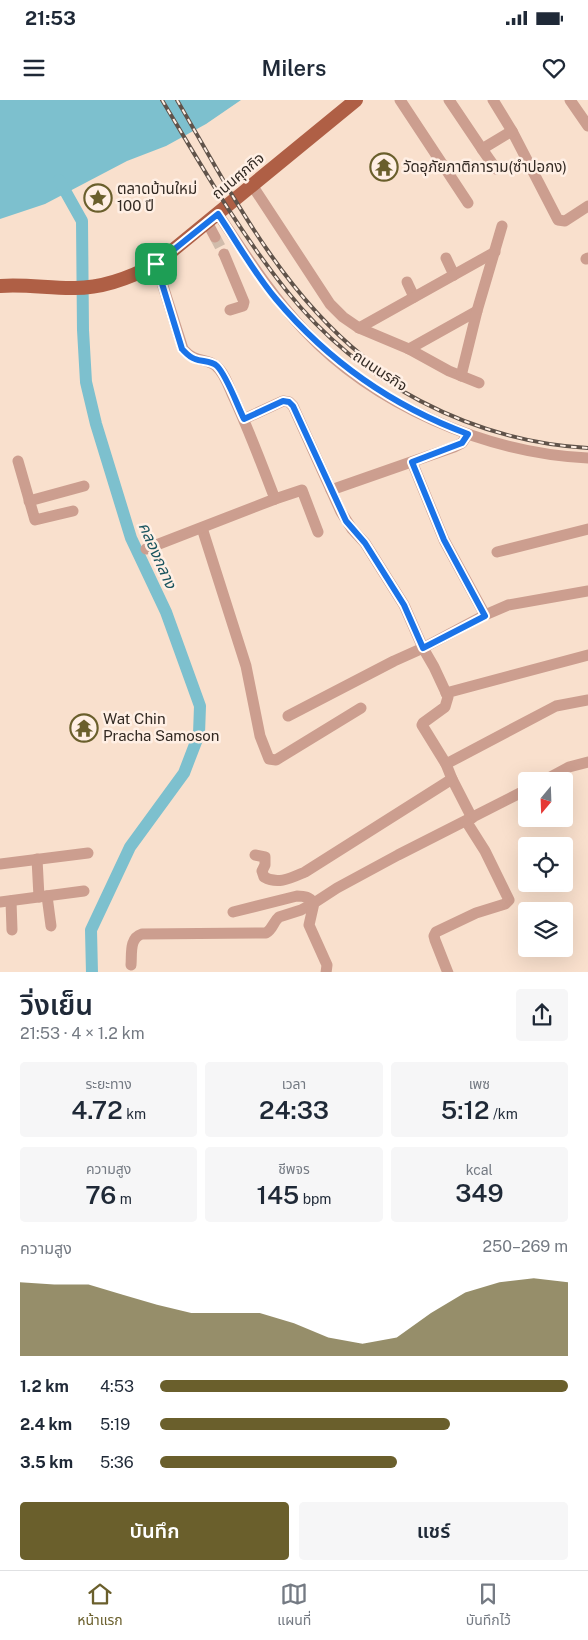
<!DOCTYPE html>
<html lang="th">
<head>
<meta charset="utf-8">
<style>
  :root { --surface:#fff; --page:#f6f6f7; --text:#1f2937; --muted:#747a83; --line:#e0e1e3; --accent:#6a5f2c }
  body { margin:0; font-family:"Public Sans","Noto Sans Thai",sans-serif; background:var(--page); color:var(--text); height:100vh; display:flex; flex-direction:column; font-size:19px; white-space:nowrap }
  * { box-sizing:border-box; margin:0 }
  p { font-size:16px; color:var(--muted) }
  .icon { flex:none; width:28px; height:28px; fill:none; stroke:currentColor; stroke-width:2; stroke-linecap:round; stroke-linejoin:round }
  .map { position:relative; height:872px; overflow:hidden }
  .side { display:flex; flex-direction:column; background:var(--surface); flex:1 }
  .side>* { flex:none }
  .needle { width:32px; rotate:199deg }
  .fabs { position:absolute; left:518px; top:672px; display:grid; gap:10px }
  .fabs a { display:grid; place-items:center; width:55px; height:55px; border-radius:5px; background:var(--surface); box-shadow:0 5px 20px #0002; font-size:25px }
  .pin { position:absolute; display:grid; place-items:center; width:42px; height:42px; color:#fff; margin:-21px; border-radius:10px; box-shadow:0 2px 8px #0006 }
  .round { display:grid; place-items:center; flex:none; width:52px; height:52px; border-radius:5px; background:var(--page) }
  .overview { display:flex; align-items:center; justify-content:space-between; height:85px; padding:0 20px }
  h1 { font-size:28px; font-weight:600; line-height:38px }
  .stats { display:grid; grid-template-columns:repeat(3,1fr); gap:8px; height:85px; padding:5px 20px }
  .stats div { display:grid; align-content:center; border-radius:5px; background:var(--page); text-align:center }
  .stats b { font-size:25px; font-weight:600 }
  .stats small { font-size:14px; font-weight:400 }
  .stats p { font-size:14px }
  .chart { height:140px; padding:10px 20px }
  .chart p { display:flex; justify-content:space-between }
  .chart svg { width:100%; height:90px; margin-top:5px; fill:var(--accent); opacity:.7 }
  .button { display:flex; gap:10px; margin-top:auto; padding:10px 20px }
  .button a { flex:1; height:58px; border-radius:5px; background:var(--accent); color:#fff; font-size:20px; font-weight:600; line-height:58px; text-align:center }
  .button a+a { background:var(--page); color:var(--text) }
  ul { padding:0 20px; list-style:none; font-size:16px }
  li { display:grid; grid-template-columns:80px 60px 1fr; align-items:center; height:38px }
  li i { height:12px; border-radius:6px; background:var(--accent) }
  .status { display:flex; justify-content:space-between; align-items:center; height:35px; padding:0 25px; background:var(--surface); direction:ltr }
  .status svg { height:14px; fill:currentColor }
  header { display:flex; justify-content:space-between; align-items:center; height:65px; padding:0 20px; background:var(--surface); font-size:22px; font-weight:600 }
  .tabs { display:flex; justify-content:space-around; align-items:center; height:70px; border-top:1px solid var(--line); background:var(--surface); font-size:14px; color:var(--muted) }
  .tabs a { display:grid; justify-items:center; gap:2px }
  .tabs .current { color:var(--accent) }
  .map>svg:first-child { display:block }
  .water { fill:#7dc0ce }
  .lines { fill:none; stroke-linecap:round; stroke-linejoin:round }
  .river { stroke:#7dc0ce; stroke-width:12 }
  .minor-tunnel { stroke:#d1bcab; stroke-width:11; stroke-dasharray:11 5.5; stroke-linecap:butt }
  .minor { stroke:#cc9e8f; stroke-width:11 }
  .major { stroke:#af5f45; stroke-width:14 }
  .rail-casing { stroke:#60534a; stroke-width:4 }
  .rail { stroke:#ffefe4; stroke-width:2; stroke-dasharray:5.5; stroke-linecap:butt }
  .route-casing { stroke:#fff; stroke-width:10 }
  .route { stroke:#1a73e8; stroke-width:6 }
  .labels { text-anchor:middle; stroke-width:5; stroke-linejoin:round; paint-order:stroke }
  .poi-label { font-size:15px; fill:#332a23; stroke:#ffefe4; text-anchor:start }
  .street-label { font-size:15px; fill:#332a23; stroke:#ffefe4 }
  .water-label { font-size:16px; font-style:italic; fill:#1a545e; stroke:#ffefe4 }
</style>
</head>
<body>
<div class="status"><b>21:53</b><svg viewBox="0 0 49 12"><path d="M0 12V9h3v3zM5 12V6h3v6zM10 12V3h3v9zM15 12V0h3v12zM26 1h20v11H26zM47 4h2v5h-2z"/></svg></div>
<header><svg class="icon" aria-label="menu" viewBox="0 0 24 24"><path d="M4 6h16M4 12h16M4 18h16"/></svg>Milers<svg class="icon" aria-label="heart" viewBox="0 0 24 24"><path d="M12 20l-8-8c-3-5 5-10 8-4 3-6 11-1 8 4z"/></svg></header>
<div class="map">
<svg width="588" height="873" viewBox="0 0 588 873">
  <rect width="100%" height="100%" fill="#f9e0cd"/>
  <polygon class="water" points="0,0 241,0 206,24 166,46 127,61 45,104 0,119"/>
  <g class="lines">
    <polyline class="river" points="59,80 82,121 83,230 86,282 96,324 131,438 166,512 200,606 199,634 184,673 130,747 91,830 92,873"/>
    <polyline class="minor-tunnel" points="215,137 224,154"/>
    <g class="minor">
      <polyline points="400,0 468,103"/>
      <polyline points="449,0 482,49"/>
      <polyline points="493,0 512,31 558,120 565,121 588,106"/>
      <polyline points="570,0 588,26"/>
      <polyline points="496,69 482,49 512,31"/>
      <polyline points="252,85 330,204 343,217 359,228 409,249 449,271 479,283"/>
      <path d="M218,114C245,154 270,194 304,230C374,305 485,353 588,358"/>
      <polyline points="207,122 215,137"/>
      <polyline points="224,154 244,202 243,206 230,210"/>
      <polyline points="446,158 454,175"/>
      <polyline points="586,159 588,158"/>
      <polyline points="407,182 414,197"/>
      <polyline points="359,228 495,152"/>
      <polyline points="409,249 477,211"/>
      <polyline points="461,276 477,211 502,126"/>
      <polyline points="244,319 283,301 289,302 293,306 341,412 352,429 365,443 404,505 423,548 434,567 448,597 445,607 423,623 422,625 446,664 452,679 472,718"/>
      <polyline points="18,361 35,420 73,411"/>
      <polyline points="412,362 444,440 485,515"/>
      <polyline points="331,390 454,347 462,343 468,334"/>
      <polyline points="275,399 302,390 318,432"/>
      <polyline points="29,401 84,386"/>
      <polyline points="202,428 246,566 260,636 269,659 276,660 361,608"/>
      <path d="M146,449L275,399C262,365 249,330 233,296C229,287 224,272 216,266C206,257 196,264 183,249L156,164"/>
      <polyline points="497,452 588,429"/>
      <polyline points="446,593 588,555"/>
      <polyline points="288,616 394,561 423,548 485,515 508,505 588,491"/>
      <polyline points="446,664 556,606 588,600"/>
      <polyline points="543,681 569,667 588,662"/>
      <path d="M255,755L265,757V765L262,771L264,777C278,785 291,778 305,772L452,679"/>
      <polyline points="37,759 39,797"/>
      <polyline points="0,764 88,753"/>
      <polyline points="47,796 51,826"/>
      <polyline points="11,801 12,830"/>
      <polyline points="0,802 84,791"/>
      <path d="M131,865C132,854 129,838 142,834L266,833C273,829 273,822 279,817L301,810L314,803C309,797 305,796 297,796L233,812"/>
      <polyline points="326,873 327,865 309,825 314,803 337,788 398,755 526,690"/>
      <polyline points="448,873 435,840 434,836 436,832 476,813 505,804 509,800 485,751 466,721"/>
    </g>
    <path class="major" d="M0,186C23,184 48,188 71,188C101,189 130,178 156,164L356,0"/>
    <g class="rail-casing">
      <g id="rail">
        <path d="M162,0C201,65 238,130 286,190C359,282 470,341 588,348"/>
        <path d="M177,0C230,91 280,190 364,257"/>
      </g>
    </g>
    <use href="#rail" class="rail"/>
  </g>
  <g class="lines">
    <g class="route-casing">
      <path id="route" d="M218,114C237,142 254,173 276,199C328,261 392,306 468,334L462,343L412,362L444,440L485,516L423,548L404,505L365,443L346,421L293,306L289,302L283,301L244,319C237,305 227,276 217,266C211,260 202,262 195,259C189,257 186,253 182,249L156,164Z"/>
    </g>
    <use href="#route" class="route"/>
  </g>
  <defs>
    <g id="temple-ring" transform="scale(1.4375)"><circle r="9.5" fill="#ffefe4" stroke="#6a5f2c" stroke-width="1.5"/><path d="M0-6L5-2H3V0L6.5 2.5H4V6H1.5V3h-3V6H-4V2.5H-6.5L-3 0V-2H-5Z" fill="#6a5f2c"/></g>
    <g id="sight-ring" transform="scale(1.4375)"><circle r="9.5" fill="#ffefe4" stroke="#6a5f2c" stroke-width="1.5"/><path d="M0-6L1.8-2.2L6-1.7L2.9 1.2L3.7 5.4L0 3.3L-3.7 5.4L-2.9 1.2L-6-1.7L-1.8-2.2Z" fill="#6a5f2c"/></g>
  </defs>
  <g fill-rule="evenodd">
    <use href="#temple-ring" x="384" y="67"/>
    <use href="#sight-ring" x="98" y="98"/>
    <use href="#temple-ring" x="84" y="628"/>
  </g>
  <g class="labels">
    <g class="poi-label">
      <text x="403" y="72">วัดอุภัยภาติการาม(ซำปอกง)</text>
      <text x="117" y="94">ตลาดบ้านใหม่<tspan x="117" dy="17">100 ปี</tspan></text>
      <text x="103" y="624">Wat Chin<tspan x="103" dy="17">Pracha Samoson</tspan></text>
    </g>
    <g class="street-label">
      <text transform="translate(238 76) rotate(-40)" y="5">ถนนศุภกิจ</text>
      <text transform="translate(380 271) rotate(33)" y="5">ถนนนรกิจ</text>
    </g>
    <g class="water-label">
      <text transform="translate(158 455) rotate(66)" y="6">คลองกลาง</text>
    </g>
  </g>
</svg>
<div class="fabs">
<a><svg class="needle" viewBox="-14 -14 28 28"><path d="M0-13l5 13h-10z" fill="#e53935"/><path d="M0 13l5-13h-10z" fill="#747a83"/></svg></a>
<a><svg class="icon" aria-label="locate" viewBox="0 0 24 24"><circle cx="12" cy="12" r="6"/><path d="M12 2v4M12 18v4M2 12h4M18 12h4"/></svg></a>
<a><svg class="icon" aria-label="layers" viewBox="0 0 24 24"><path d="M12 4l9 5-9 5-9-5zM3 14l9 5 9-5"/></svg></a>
</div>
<div class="pin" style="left:156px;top:164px;background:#1e9e55"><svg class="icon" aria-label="arrive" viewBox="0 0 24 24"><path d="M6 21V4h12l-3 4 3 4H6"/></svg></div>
</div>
<section class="side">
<div class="overview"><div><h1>วิ่งเย็น</h1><p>21:53 · 4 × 1.2 km</p></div><a class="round"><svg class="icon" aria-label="share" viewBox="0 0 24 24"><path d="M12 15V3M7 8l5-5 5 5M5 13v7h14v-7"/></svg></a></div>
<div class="stats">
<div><p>ระยะทาง</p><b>4.72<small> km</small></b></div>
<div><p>เวลา</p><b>24:33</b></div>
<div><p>เพซ</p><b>5:12<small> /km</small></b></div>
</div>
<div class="stats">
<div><p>ความสูง</p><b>76<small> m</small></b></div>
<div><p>ชีพจร</p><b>145<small> bpm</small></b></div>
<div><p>kcal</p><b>349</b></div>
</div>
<div class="chart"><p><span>ความสูง</span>250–269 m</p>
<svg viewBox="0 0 160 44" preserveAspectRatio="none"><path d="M0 44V8L10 9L20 9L30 14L40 19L50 23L60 23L70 23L80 28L90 35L100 38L110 35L120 23L130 13L140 8L150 6L160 8V44z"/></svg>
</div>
<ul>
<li><b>1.2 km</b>4:53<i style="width:100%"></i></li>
<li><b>2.4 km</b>5:19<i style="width:71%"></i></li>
<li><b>3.5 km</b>5:36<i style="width:58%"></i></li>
</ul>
<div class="button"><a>บันทึก</a><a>แชร์</a></div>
</section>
<nav class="tabs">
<a class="current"><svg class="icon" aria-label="home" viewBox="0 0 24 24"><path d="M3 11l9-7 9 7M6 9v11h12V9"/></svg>หน้าแรก</a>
<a><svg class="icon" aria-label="map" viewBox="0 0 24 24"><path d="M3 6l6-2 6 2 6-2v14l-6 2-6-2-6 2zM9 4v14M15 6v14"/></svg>แผนที่</a>
<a><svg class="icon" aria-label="saved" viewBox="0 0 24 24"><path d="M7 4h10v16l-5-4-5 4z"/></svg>บันทึกไว้</a>
</nav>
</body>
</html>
